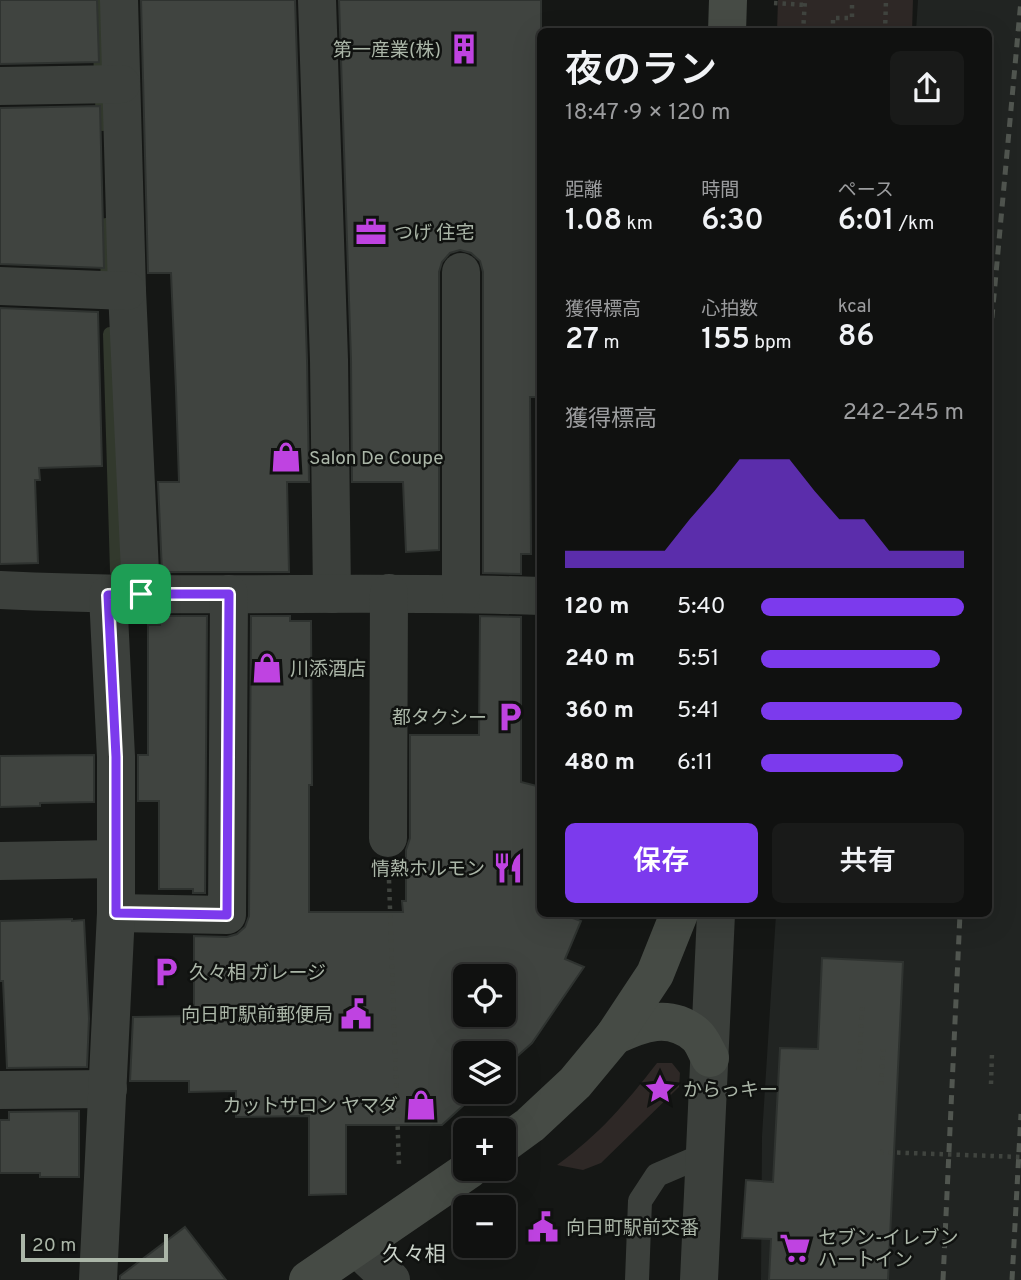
<!DOCTYPE html>
<html lang="ja">
<head>
<meta charset="utf-8">
<style>
  :root { --surface:#101110; --page:#191a19; --text:#f1f3f6; --muted:#9c9d9f; --line:#303130; --accent:#7c3aed }
  body { margin:0; font-family:Overpass,"Noto Sans JP",sans-serif; background:var(--page); color:var(--text); height:100vh; display:flex; flex-direction:column; font-size:26px; white-space:nowrap }
  * { box-sizing:border-box; margin:0 }
  p { font-size:23px; color:var(--muted) }
  .icon { flex:none; width:38px; height:38px; fill:none; stroke:currentColor; stroke-width:2; stroke-linecap:round; stroke-linejoin:round }
  .map { position:relative; flex:1; overflow:hidden }
  .drawer { position:absolute; left:537px; top:28px; width:455px; height:889px; display:flex; flex-direction:column; background:var(--surface); border-radius:10px; box-shadow:0 7px 28px #0002,0 0 0 2px var(--line) }
  .drawer>* { flex:none }
  .buttons { position:absolute; left:453px; top:964px; display:grid; gap:14px }
  .buttons a { display:grid; place-items:center; width:63px; height:63px; border-radius:10px; background:var(--surface); box-shadow:0 7px 28px #0002,0 0 0 2px var(--line); font-size:35px }
  .scale { position:absolute; left:21px; bottom:18px; width:147px; box-sizing:border-box; padding-left:7px; border:4px solid #abb6a8; border-top:0; font-size:19px; line-height:24px; white-space:nowrap; color:#abb6a8; -webkit-text-stroke:5px #101210; paint-order:stroke }
  .pin { position:absolute; display:grid; place-items:center; width:60px; height:60px; color:#fff; margin:-30px; border-radius:14px; box-shadow:0 4px 10px #0006 }
  .round { display:grid; place-items:center; flex:none; width:74px; height:74px; border-radius:10px; background:var(--page) }
  .summary { display:flex; align-items:center; justify-content:space-between; height:119px; padding:0 28px }
  h1 { font-size:38px; font-weight:600; line-height:52px }
  .metrics { display:grid; grid-template-columns:repeat(3,1fr); gap:10px; height:119px; padding:7px 28px }
  .metrics div { display:grid; align-content:center }
  .metrics b { font-size:30px; font-weight:600 }
  .metrics small { font-size:19px; font-weight:400 }
  .metrics p { font-size:19px }
  .chart { height:196px; padding:14px 28px }
  .chart p { display:flex; justify-content:space-between }
  .chart svg { width:100%; height:126px; margin-top:7px; fill:var(--accent); opacity:.7 }
  .button { display:flex; gap:14px; margin-top:auto; padding:14px 28px }
  .button a { flex:1; height:80px; border-radius:10px; background:var(--accent); color:#fff; font-size:28px; font-weight:600; line-height:80px; text-align:center }
  .button a+a { background:var(--page); color:var(--text) }
  ul { padding:0 28px; list-style:none; font-size:23px }
  li { display:grid; grid-template-columns:112px 84px 1fr; align-items:center; height:52px }
  li i { height:18px; border-radius:9px; background:var(--accent) }
  .map>svg:first-child { display:block }
  .built { fill:#212422 }
  .green { fill:#2e2826 }
  .lines { fill:none; stroke-linecap:round; stroke-linejoin:round }
  .stream { stroke:#32392d; stroke-width:14 }
  .building { fill:#404440; stroke:#2f3330; stroke-width:2; fill-rule:evenodd }
  .path { stroke:#40443f; stroke-width:4.5; stroke-dasharray:3.5 5; stroke-linecap:butt }
  .lane { stroke:#3c403c; stroke-width:24 }
  .street { stroke:#3c403c; stroke-width:38 }
  .secondary { stroke:#464b45; stroke-width:38 }
  .rail { stroke:#515650; stroke-width:5; stroke-dasharray:9 7; stroke-linecap:butt }
  .path-bridge { stroke:#40443f; stroke-width:4.5; stroke-dasharray:3.5 5; stroke-linecap:butt }
  .route-casing { stroke:#fff; stroke-width:14 }
  .route { stroke:#7c3aed; stroke-width:9 }
  .labels { text-anchor:middle; stroke-width:5; stroke-linejoin:round; paint-order:stroke }
  .poi-label { font-size:19px; fill:#abb6a8; stroke:#101210; text-anchor:start }
  .neighbourhood-label { font-size:21px; fill:#cad2c9; stroke:#101210 }
</style>
</head>
<body>
<div class="map">
<svg width="1021" height="1280" viewBox="0 0 1021 1280">
  <rect width="100%" height="100%" fill="#151715"/>
  <polygon class="built" points="918,0 1021,0 1021,1280 761,1280 762,1136 776,914 989,914 989,32 916,31"/>
  <g class="green">
    <polygon points="778,0 913,0 912,31 777,31"/>
    <path d="M657,1063H672L680,1073L679,1087L601,1163L583,1170L557,1165C600,1134 625,1104 657,1063Z"/>
  </g>
  <g class="lines">
    <g class="stream">
      <polyline points="98,0 103,124"/>
      <polyline points="106,225 108,285"/>
      <polyline points="110,334 117,571"/>
    </g>
  </g>
  <g class="building">
    <polygon points="0,0 97,0 99,62 0,64"/>
    <polygon points="141,0 295,0 307,360 309,482 287,482 289,572 162,572 158,482 179,482 176,390 171,273 148,273"/>
    <polygon points="339,0 541,0 541,397 530,397 531,554 521,554 521,574 483,573 483,272 480,261 471,253 460,250 450,253 442,262 439,272 439,550 406,552 403,482 352,482 351,360"/>
    <polygon points="100,106 104,268 0,264 0,108"/>
    <polygon points="0,308 98,312 102,466 39,468 40,480 35,480 38,563 0,564"/>
    <polygon points="160,616 207,616 205,893 193,893 193,889 159,889 159,801 138,801 138,755 148,755 148,625 160,625"/>
    <path d="M251,616H290V621H311L312,785H309V912H403L402,901H406V850L410,838V735H479L480,616L521,617V782L541,787V914H562L581,921L565,959L584,967L532,1043L504,1068V1054H466V1092H478L442,1125H346V1194L309,1195V1116L236,1117V1091L189,1092V1081H130L133,1017L194,1016V936L227,937L237,934L245,927L249,916ZM466,976H504V1015H466Z"/>
    <polygon points="94,755 94,802 40,803 40,806 0,807 0,756"/>
    <polygon points="72,919 72,921 84,920 89,1018 87,1067 7,1068 3,981 0,981 0,921"/>
    <polygon points="822,958 903,962 888,1280 769,1280 771,1239 742,1238 746,1180 773,1182 780,1048 818,1049"/>
    <polygon points="79,1111 79,1177 40,1177 40,1173 0,1173 0,1120 9,1120 9,1112"/>
    <polygon points="185,1227 226,1280 120,1280 120,1276"/>
  </g>
  <g class="lines">
    <g class="path">
      <polyline points="774,3 805,5"/>
      <polyline points="803,32 805,0"/>
      <polyline points="833,32 833,18 852,18 852,0"/>
      <polyline points="885,32 886,0"/>
      <polyline points="389,880 399,1165"/>
      <polyline points="859,1070 862,1007"/>
      <polyline points="991,1084 992,1053"/>
      <polyline points="881,1085 883,1049"/>
    </g>
    <polyline class="lane" points="637,1280 640,1201 657,1175 706,1154"/>
    <g class="street">
      <polyline points="119,0 127,291 141,594"/>
      <polyline points="317,0 329,360 332,594"/>
      <polyline points="0,86 121,84"/>
      <polyline points="0,286 127,291"/>
      <path d="M0,590C180,599 360,590 541,596"/>
      <polyline points="461,594 461,272"/>
      <polyline points="388,838 389,593"/>
      <polyline points="0,861 116,859"/>
      <polyline points="116,913 227,915 229,594"/>
      <polyline points="0,1090 108,1089"/>
      <polyline points="356,1247 391,1280"/>
      <polyline points="98,1280 116,913 116,757 108,595"/>
      <polyline points="699,1280 716,914"/>
    </g>
    <g class="secondary">
      <polyline points="727,32 728,0"/>
      <path d="M614,1036C641,1023 670,1012 696,1035C702,1040 706,1051 710,1058"/>
      <polyline points="504,1144 530,1125 575,1083 614,1036 655,974 679,914"/>
      <polyline points="308,1280 470,1169"/>
    </g>
    <g class="rail">
      <polyline points="989,350 1021,0"/>
      <polyline points="943,1280 960,914"/>
      <polyline points="1012,1280 1021,1114"/>
    </g>
    <polyline class="path-bridge" points="880,1152 1021,1157"/>
  </g>
  <g class="lines">
    <g class="route-casing">
      <polygon id="route" points="141,594 229,594 227,915 116,913 116,757 108,595"/>
    </g>
    <use href="#route" class="route"/>
  </g>
  <defs>
    <g id="building-bare" transform="scale(2.415)"><path d="M-4-6H4V6H1V3H-1V6H-4ZM-2.5-4.3h1.7v1.8h-1.7ZM.8-4.3h1.7v1.8H.8ZM-2.5-1h1.7V.8h-1.7ZM.8-1h1.7V.8H.8Z" fill="#bf43e1" stroke="#101210" stroke-width="2.5" paint-order="stroke"/></g>
    <g id="office-bare" transform="scale(2.415)"><path d="M-6-3h4V-5.5h4V-3h4V5H-6ZM-1-4.5V-3h2v-1.5ZM-6 0V1H6V0Z" fill="#bf43e1" stroke="#101210" stroke-width="2.5" paint-order="stroke"/></g>
    <g id="shop-bare" transform="scale(2.415)"><path d="M-5-2.5h2.3a2.7 3.5 0 0 1 5.4 0H5L5.5 6h-11ZM-1.5-2.5h3a1.5 2.3 0 0 0-3 0Z" fill="#bf43e1" stroke="#101210" stroke-width="2.5" paint-order="stroke"/></g>
    <g id="parking-bare" transform="scale(2.415)"><path d="M-3.5-5.5H1a3.5 3.5 0 0 1 0 7H-1V5.5H-3.5ZM-1-3.4V-.6H.8a1.4 1.4 0 0 0 0-2.8Z" fill="#bf43e1" stroke="#101210" stroke-width="2.5" paint-order="stroke"/></g>
    <g id="restaurant-bare" transform="scale(2.415)"><path d="M-5-6h1v4h1v-4h1v4h1v-4h1v5L-1.5 .5V6h-2V.5L-5-1ZM5-6V6H3V1.5H1.5Q1.5-4 5-6Z" fill="#bf43e1" stroke="#101210" stroke-width="2.5" paint-order="stroke"/></g>
    <g id="civic-bare" transform="scale(2.415)"><path d="M-.6-6.5H3V-4.5H.6V-3L4-1V1h2V6H-6V1h2V-1L-.6-3ZM-1.2 2.5V6h2.4V2.5Z" fill="#bf43e1" stroke="#101210" stroke-width="2.5" paint-order="stroke"/></g>
    <g id="sight-bare" transform="scale(2.415)"><path d="M0-6L1.8-2.2L6-1.7L2.9 1.2L3.7 5.4L0 3.3L-3.7 5.4L-2.9 1.2L-6-1.7L-1.8-2.2Z" fill="#bf43e1" stroke="#101210" stroke-width="2.5" paint-order="stroke"/></g>
    <g id="supermarket-bare" transform="scale(2.415)"><path d="M-6-5.5h2.5l.6 2H6L4.5 2H-2.5L-4.4-4H-6ZM-1.5 3.2a1.3 1.3 0 1 0 .1 0ZM3 3.2a1.3 1.3 0 1 0 .1 0Z" fill="#bf43e1" stroke="#101210" stroke-width="2.5" paint-order="stroke"/></g>
  </defs>
  <g fill-rule="evenodd">
    <use href="#building-bare" x="464" y="49"/>
    <use href="#office-bare" x="371" y="232"/>
    <use href="#shop-bare" x="286" y="457"/>
    <use href="#shop-bare" x="267" y="668"/>
    <use href="#parking-bare" x="510" y="717"/>
    <use href="#restaurant-bare" x="508" y="868"/>
    <use href="#parking-bare" x="166" y="972"/>
    <use href="#civic-bare" x="356" y="1014"/>
    <use href="#sight-bare" x="660" y="1089"/>
    <use href="#shop-bare" x="421" y="1105"/>
    <use href="#civic-bare" x="543" y="1227"/>
    <use href="#supermarket-bare" x="795" y="1248"/>
  </g>
  <g class="labels">
    <g class="poi-label">
      <text x="441" y="56" text-anchor="end">第一産業(株)</text>
      <text x="394" y="239">つげ 住宅</text>
      <text x="309" y="464">Salon De Coupe</text>
      <text x="290" y="675">川添酒店</text>
      <text x="487" y="724" text-anchor="end">都タクシー</text>
      <text x="485" y="875" text-anchor="end">情熱ホルモン</text>
      <text x="189" y="979">久々相 ガレージ</text>
      <text x="333" y="1021" text-anchor="end">向日町駅前郵便局</text>
      <text x="683" y="1096">からっキー</text>
      <text x="398" y="1112" text-anchor="end">カットサロン ヤマダ</text>
      <text x="566" y="1234">向日町駅前交番</text>
      <text x="818" y="1244">セブン-イレブン<tspan x="818" dy="22">ハートイン</tspan></text>
    </g>
    <g class="neighbourhood-label">
      <text x="414" y="1261">久々相</text>
    </g>
  </g>
</svg>
<div class="buttons">
<a><svg class="icon" aria-label="locate" viewBox="0 0 24 24"><circle cx="12" cy="12" r="6"/><path d="M12 2v4M12 18v4M2 12h4M18 12h4"/></svg></a>
<a><svg class="icon" aria-label="layers" viewBox="0 0 24 24"><path d="M12 4l9 5-9 5-9-5zM3 14l9 5 9-5"/></svg></a>
<a>+</a>
<a>−</a>
</div>
<div class="scale">20 m</div>
<div class="pin" style="left:141px;top:594px;background:#1e9e55"><svg class="icon" aria-label="arrive" viewBox="0 0 24 24"><path d="M6 21V4h12l-3 4 3 4H6"/></svg></div>
<section class="drawer">
<div class="summary"><div><h1>夜のラン</h1><p>18:47 · 9 × 120 m</p></div><a class="round"><svg class="icon" aria-label="share" viewBox="0 0 24 24"><path d="M12 15V3M7 8l5-5 5 5M5 13v7h14v-7"/></svg></a></div>
<div class="metrics">
<div><p>距離</p><b>1.08<small> km</small></b></div>
<div><p>時間</p><b>6:30</b></div>
<div><p>ペース</p><b>6:01<small> /km</small></b></div>
</div>
<div class="metrics">
<div><p>獲得標高</p><b>27<small> m</small></b></div>
<div><p>心拍数</p><b>155<small> bpm</small></b></div>
<div><p>kcal</p><b>86</b></div>
</div>
<div class="chart"><p><span>獲得標高</span>242–245 m</p>
<svg viewBox="0 0 160 44" preserveAspectRatio="none"><path d="M0 44V38L10 38L20 38L30 38L40 38L50 27L60 17L70 6L80 6L90 6L100 17L110 27L120 27L130 38L140 38L150 38L160 38V44z"/></svg>
</div>
<ul>
<li><b>120 m</b>5:40<i style="width:100%"></i></li>
<li><b>240 m</b>5:51<i style="width:88%"></i></li>
<li><b>360 m</b>5:41<i style="width:99%"></i></li>
<li><b>480 m</b>6:11<i style="width:70%"></i></li>
</ul>
<div class="button"><a>保存</a><a>共有</a></div>
</section>
</div>
</body>
</html>
